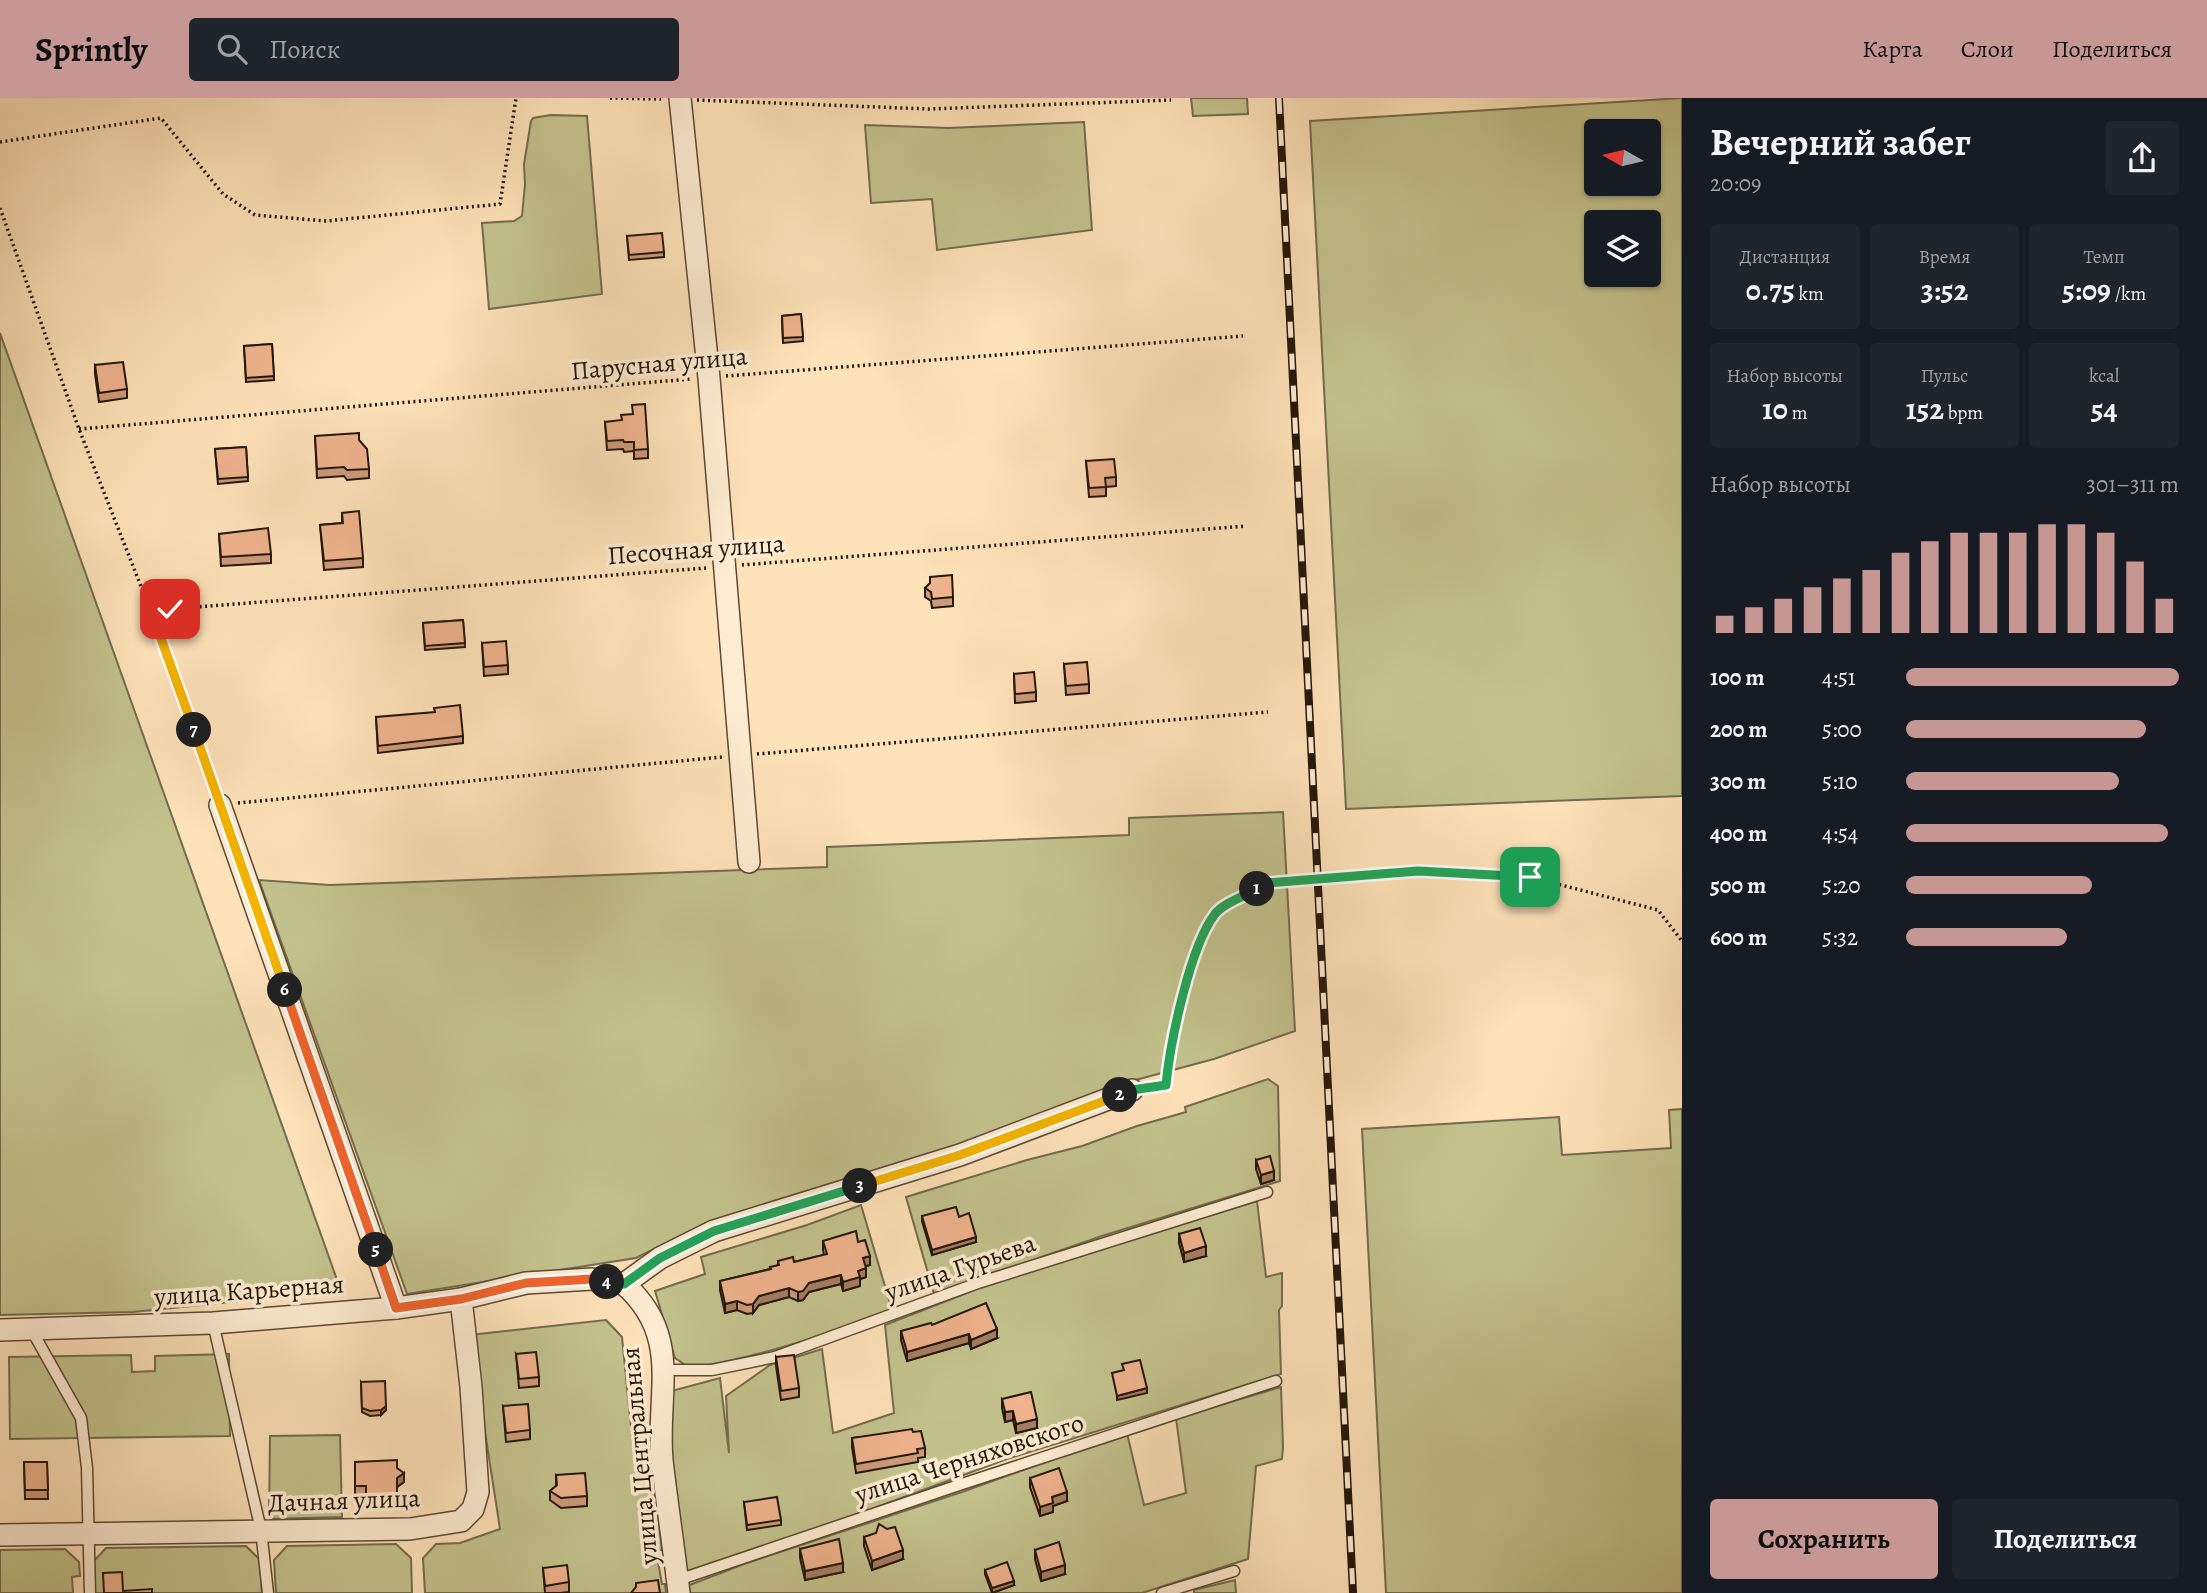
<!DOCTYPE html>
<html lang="ru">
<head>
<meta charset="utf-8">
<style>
  :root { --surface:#171b24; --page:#20242c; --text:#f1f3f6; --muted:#9ea1a6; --accent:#c59692 }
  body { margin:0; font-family:Alegreya,serif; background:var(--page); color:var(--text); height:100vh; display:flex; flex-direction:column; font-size:26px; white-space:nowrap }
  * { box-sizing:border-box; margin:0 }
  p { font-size:23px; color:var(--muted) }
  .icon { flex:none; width:38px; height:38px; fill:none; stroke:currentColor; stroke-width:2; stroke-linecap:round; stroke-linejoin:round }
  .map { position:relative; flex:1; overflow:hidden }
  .details { display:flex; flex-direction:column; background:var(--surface); width:525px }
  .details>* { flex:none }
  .needle { width:46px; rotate:278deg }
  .tools { position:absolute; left:1584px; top:21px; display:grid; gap:14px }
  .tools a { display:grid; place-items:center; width:77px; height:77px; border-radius:7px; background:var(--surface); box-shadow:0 2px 5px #0004; font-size:35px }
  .pin { position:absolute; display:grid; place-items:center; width:60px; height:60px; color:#fff; margin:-30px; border-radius:14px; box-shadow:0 4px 10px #0006 }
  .km { position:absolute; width:35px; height:35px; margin:-18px; border-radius:50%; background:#222; color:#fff; font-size:19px; line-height:35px; text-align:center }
  .round { display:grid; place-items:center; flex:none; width:74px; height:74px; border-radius:7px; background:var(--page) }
  .summary { display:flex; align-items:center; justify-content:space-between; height:119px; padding:0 28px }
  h1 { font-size:38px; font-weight:700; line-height:52px }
  .metrics { display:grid; grid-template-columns:repeat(3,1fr); gap:10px; height:119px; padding:7px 28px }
  .metrics div { display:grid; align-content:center; border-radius:7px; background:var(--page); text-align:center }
  .metrics b { font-size:30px; font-weight:700 }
  .metrics small { font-size:19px; font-weight:400 }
  .metrics p { font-size:19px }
  .chart { height:196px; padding:14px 28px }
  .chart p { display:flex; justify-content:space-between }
  .chart svg { width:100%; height:126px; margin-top:7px; stroke:var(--accent); stroke-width:6 }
  .button { display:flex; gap:14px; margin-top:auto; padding:14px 28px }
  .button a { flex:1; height:80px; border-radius:7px; background:var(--accent); color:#111; font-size:28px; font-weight:700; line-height:80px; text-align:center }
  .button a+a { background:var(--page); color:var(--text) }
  ul { padding:0 28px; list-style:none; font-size:23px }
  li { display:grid; grid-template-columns:112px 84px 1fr; align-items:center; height:52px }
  li i { height:18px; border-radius:9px; background:var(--accent) }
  header { display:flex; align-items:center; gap:42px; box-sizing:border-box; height:98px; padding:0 35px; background:var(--accent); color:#111 }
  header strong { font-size:33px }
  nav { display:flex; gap:38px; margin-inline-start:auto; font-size:24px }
  .search { width:490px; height:63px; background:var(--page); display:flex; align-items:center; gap:18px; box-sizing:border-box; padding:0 24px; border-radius:7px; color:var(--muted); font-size:26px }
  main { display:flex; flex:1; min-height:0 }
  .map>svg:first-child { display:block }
  .green { fill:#c3c28d; stroke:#736c4c; stroke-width:2; fill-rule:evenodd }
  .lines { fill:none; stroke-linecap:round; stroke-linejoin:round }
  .service-casing { stroke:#5a4936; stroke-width:13 }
  .minor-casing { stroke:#5a4936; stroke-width:24 }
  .path { stroke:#23160b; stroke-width:3.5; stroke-dasharray:2 3.5; stroke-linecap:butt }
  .service { stroke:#feecd2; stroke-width:10 }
  .minor { stroke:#feecd2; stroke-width:21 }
  .rail-casing { stroke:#23160b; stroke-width:8 }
  .rail { stroke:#feecd2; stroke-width:5; stroke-dasharray:16; stroke-linecap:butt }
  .wall { fill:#ce9a7a; stroke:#23160b; stroke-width:2 }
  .shaded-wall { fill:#a77d63; stroke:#23160b; stroke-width:2 }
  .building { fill:#efb38e; stroke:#23160b; stroke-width:2 }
  .split-1-casing { stroke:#fff; stroke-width:14 }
  .split-2-casing { stroke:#fff; stroke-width:14 }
  .split-3-casing { stroke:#fff; stroke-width:14 }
  .split-4-casing { stroke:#fff; stroke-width:14 }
  .split-5-casing { stroke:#fff; stroke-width:14 }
  .split-6-casing { stroke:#fff; stroke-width:14 }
  .split-7-casing { stroke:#fff; stroke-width:14 }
  .split-8-casing { stroke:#fff; stroke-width:14 }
  .split-1 { stroke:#22a559; stroke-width:9 }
  .split-2 { stroke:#22a559; stroke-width:9 }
  .split-3 { stroke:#f5b400; stroke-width:9 }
  .split-4 { stroke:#22a559; stroke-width:9 }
  .split-5 { stroke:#f0652b; stroke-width:9 }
  .split-6 { stroke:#f0652b; stroke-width:9 }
  .split-7 { stroke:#f5b400; stroke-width:9 }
  .split-8 { stroke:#f5b400; stroke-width:9 }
  .labels { text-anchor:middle; stroke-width:7; stroke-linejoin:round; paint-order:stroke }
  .street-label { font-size:26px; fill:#23160b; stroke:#feecd2 }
</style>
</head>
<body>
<header>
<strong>Sprintly</strong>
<div class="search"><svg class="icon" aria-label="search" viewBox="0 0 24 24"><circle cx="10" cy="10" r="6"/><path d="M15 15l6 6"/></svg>Поиск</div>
<nav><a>Карта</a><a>Слои</a><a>Поделиться</a></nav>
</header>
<main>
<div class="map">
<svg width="1682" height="1495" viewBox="0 0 1682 1495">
  <rect width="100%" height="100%" fill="#fee2b9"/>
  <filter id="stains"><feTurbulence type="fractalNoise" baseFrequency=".00286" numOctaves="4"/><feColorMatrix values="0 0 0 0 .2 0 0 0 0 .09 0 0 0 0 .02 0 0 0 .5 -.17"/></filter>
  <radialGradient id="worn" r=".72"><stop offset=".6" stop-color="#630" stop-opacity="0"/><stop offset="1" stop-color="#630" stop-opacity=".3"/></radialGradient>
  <g class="green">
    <polygon points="1191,0 1247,0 1248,16 1193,18"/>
    <path d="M1682,0V698L1346,711L1310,23ZM1596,33H1648V86H1596ZM1596,124H1648V177H1596Z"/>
    <polygon points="551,17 587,18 602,196 489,211 482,125 514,123 522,118 525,86 524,66 531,23 533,20"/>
    <polygon points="1084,24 1092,132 937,152 932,101 871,105 865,27 948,30"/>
    <polygon points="0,235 341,1193 133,1214 0,1217"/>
    <polygon points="1283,714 1295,933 1214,961 1113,988 961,1048 706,1125 636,1160 407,1196 259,782 330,787 827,769 827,749 1129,737 1129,720"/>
    <polygon points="1268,981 1278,988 1280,1083 1102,1138 934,1196 906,1099 1027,1062 1082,1048 1137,1028 1186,1014 1185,1009"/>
    <polygon points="1682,1011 1682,1495 1386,1495 1362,1031 1559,1019 1562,1057 1671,1050 1669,1012"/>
    <polygon points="1257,1103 1266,1179 1282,1175 1282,1208 1279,1212 1281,1276 1007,1361 850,1419 685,1475 671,1353 668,1294 720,1280 729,1355 726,1298 770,1267 822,1251 833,1335 837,1334 894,1315 885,1227 995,1184"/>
    <path d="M861,1107L892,1212C826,1237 760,1259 690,1270L675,1260L655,1193L705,1176L701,1159L807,1127Z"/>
    <polygon points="606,1222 622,1239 634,1359 652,1357 662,1452 656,1453 662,1486 665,1486 666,1495 425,1495 423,1460 436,1446 460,1445 500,1431 470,1237"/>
    <polygon points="229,1256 230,1338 10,1341 9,1259 131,1257 132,1274 155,1273 155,1258"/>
    <polygon points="1281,1289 1283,1349 1282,1361 1256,1368 1248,1461 1142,1495 688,1495 687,1488 744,1466 962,1394 1127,1335 1144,1407 1186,1395 1176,1320"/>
    <polygon points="340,1337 342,1419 269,1421 270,1338"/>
    <polygon points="396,1446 411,1460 412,1495 276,1495 274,1462 287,1448"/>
    <polygon points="246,1448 260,1462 262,1495 95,1495 93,1464 106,1450"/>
    <polygon points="65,1451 79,1464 80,1478 72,1479 73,1495 0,1495 0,1452"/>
    <polygon points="1235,1482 1236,1495 1194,1495 1194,1492"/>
  </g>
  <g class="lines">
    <g class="service-casing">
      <g id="service">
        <polyline points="213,1225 261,1432 268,1495"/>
        <polyline points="31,1231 81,1320 87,1370 90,1495"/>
        <polyline points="665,1272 712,1272 775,1259 978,1185 1267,1094"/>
        <polyline points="678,1482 959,1387 1276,1283"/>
        <polyline points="1162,1495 1234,1473"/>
      </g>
    </g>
    <g class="minor-casing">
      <g id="minor">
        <polyline points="680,0 709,280 749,764"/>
        <polyline points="220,707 396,1210"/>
        <polyline points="624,1186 660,1160 714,1133 960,1057 1132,992"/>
        <path d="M624,1186C683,1238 656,1295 662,1362C667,1406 674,1451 679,1495"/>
        <polyline points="0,1232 213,1225 396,1210 461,1201 526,1185 592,1181 624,1186"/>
        <polyline points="0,1437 410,1431 461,1423 473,1411 478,1394 471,1289 461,1201"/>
      </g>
    </g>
    <g class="path">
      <polyline points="610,0 661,1"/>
      <polyline points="697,2 929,11 1171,2"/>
      <polyline points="0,44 161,20 223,96 255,117 326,123 500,106 516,0"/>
      <polyline points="0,110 79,331 155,524 214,690"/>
      <polyline points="726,278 1243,238"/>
      <polyline points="79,331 691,281"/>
      <polyline points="742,467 1246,428"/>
      <polyline points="155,524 170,511 706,470"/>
      <polyline points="757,656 1268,614"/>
      <polyline points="238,705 722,659"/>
      <polyline points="1150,989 1166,987 1169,956 1197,849 1216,814 1268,785 1418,773 1530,779 1658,812 1682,843"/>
    </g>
    <use href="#service" class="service"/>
    <use href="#minor" class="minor"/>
    <g class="rail-casing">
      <polyline id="rail" points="1279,0 1353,1495"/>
    </g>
    <use href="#rail" class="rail"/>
  </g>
  <g class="wall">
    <polygon points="627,138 664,154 664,159 629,162"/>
    <polygon points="801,216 803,243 783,245 782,218"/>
    <polygon points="272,246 274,282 246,284 244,248"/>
    <polygon points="95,267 127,291 127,300 99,304 95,276"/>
    <polygon points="605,324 648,351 648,360 634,361 634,353 624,354 623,351 607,352"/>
    <polygon points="315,338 359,342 369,371 369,380 347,382 344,378 317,380"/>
    <polygon points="246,349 248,383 218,386 215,351"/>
    <polygon points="1086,363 1116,379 1116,388 1106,389 1106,398 1089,399"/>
    <polygon points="342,415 363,460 363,469 324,472 320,427 342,425"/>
    <polygon points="219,436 271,456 271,465 221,468"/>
    <polygon points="925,490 953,499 953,508 932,510 931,503 925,499"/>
    <polygon points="463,522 465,549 425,552 423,525"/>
    <polygon points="482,545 508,567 508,576 484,578"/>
    <polygon points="1064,566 1089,586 1089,595 1066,597"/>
    <polygon points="1014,576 1036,594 1036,603 1015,605"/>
    <polygon points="376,619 463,638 463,645 378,655"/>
    <polygon points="1256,1062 1274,1082 1261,1086 1256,1071"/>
    <polygon points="922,1118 959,1119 976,1144 932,1157 922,1123"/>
    <polygon points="1179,1136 1206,1158 1184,1164 1179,1145"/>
    <polygon points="823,1143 858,1144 870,1167 865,1168 866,1179 860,1181 860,1188 843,1193 841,1186 809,1194 803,1202 798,1203 789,1199 759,1207 753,1215 747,1216 737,1212 725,1215 720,1192 720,1183 770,1171 778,1167 778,1163 794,1164 824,1157 823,1152"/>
    <polygon points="932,1227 997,1240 971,1251 969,1245 907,1263 901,1242 901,1233"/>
    <polygon points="516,1256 539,1279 539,1288 519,1290"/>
    <polygon points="776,1259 799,1290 799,1299 781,1302 776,1268"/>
    <polygon points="361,1284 386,1312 381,1317 370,1318 362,1314"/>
    <polygon points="1002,1301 1037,1330 1016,1335 1013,1322 1005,1324 1002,1310"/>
    <polygon points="503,1308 530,1332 530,1341 506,1344"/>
    <polygon points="913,1334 925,1350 925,1359 918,1360 918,1364 856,1375 852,1349 852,1340"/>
    <polygon points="24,1364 47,1364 48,1401 25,1401"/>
    <polygon points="355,1364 397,1370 404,1384 397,1389 397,1405 366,1405 366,1397 355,1397"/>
    <polygon points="556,1377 587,1398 587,1408 561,1410 550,1402 550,1393 556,1388"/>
    <polygon points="1030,1380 1067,1403 1053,1408 1053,1414 1040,1418 1030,1389"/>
    <polygon points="744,1404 781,1422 781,1427 747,1432"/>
    <polygon points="864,1439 903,1461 872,1472 864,1448"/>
    <polygon points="800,1451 843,1474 805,1482 800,1460"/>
    <polygon points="1035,1452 1065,1476 1041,1483 1035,1461"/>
    <polygon points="543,1470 569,1484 569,1494 560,1495 545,1495"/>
    <polygon points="985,1472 1014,1487 992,1495 985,1476"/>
  </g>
  <g class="shaded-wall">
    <polygon points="1274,1073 1274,1082 1261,1086 1261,1077"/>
    <polygon points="976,1139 976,1144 932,1157 932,1152"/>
    <polygon points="1206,1148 1206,1158 1184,1164 1184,1155"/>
    <polygon points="870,1158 870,1167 863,1169 863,1160"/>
    <polygon points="866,1170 866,1179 860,1181 860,1188 843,1193 843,1184 858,1173"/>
    <polygon points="841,1177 841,1186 809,1194 803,1202 798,1203 798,1194 809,1185"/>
    <polygon points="789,1190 789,1199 759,1207 753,1215 753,1206 759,1198"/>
    <polygon points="737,1203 737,1212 725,1215 725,1206"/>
    <polygon points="997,1231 997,1240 971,1251 971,1242"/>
    <polygon points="969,1236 969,1245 907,1263 907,1254"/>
    <polygon points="1147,1290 1147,1295 1117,1302 1117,1298"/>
    <polygon points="386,1308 386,1312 381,1317 381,1312"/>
    <polygon points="1013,1313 1013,1322 1005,1324 1005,1314"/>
    <polygon points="1037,1321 1037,1330 1016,1335 1016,1326"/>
    <polygon points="404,1375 404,1384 397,1389 397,1380"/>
    <polygon points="1067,1394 1067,1403 1053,1408 1053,1414 1040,1418 1040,1409 1052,1399"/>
    <polygon points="903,1452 903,1461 872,1472 872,1463"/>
    <polygon points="843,1465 843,1474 805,1482 805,1473"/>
    <polygon points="1065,1467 1065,1476 1041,1483 1041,1474"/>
    <polygon points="1014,1483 1014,1487 992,1495 992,1490"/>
  </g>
  <g class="building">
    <polygon points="662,135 664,154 629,157 627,138"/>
    <polygon points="801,216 803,239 783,240 782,218"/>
    <polygon points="272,246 274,278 246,280 244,248"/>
    <polygon points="123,264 127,291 99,295 95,267"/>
    <polygon points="645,306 648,351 634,352 634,344 624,344 623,342 607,343 605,324 622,322 621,317 633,316 632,307"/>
    <polygon points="359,335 359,342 367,351 369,371 347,372 344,369 317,371 315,338"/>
    <polygon points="246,349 248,379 218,381 215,351"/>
    <polygon points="1114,361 1116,379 1105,380 1106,389 1089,390 1086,363"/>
    <polygon points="359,413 363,460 324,463 320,427 343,425 342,415"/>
    <polygon points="268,430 271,456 221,459 219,436"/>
    <polygon points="952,477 953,499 932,501 931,494 925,490 930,485 930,479"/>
    <polygon points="463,522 465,545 425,548 423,525"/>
    <polygon points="506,543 508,567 484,569 482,545"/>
    <polygon points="1087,564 1089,586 1066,588 1064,566"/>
    <polygon points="1034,574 1036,594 1015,596 1014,576"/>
    <polygon points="460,607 463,638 378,648 376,619 435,614 434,610"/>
    <polygon points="1270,1058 1274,1073 1261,1077 1256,1062"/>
    <polygon points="956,1109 959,1119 969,1115 976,1139 932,1152 922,1118"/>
    <polygon points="1200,1130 1206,1148 1184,1155 1179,1136"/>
    <polygon points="856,1133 858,1144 865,1142 870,1158 863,1160 866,1170 858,1173 860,1179 843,1184 841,1177 809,1185 803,1193 798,1194 789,1190 759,1198 753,1206 747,1207 737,1203 725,1206 720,1183 771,1171 770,1169 779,1167 778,1163 793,1159 794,1164 827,1156 823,1143"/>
    <polygon points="986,1205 997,1231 971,1242 969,1236 907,1254 901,1233 931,1225 932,1227"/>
    <polygon points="536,1254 539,1279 519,1281 516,1256"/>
    <polygon points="794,1257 799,1290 781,1293 776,1259"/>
    <polygon points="1140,1262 1147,1290 1117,1298 1112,1275 1124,1272 1122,1266"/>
    <polygon points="385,1283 386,1308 381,1312 370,1313 362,1310 361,1284"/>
    <polygon points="1031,1294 1037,1321 1016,1326 1013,1313 1005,1314 1002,1301"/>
    <polygon points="528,1306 530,1332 506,1335 503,1308"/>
    <polygon points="912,1331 913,1334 921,1333 925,1350 917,1351 918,1355 856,1366 852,1340"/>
    <polygon points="397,1362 397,1370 404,1375 397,1380 397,1396 366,1396 366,1388 355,1388 355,1364"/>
    <polygon points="24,1364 47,1364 48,1392 25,1392"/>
    <polygon points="1059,1370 1067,1394 1052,1399 1053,1405 1040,1409 1030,1380"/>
    <polygon points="585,1375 587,1398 561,1400 550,1393 557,1387 556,1377"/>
    <polygon points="777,1399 781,1422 747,1427 744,1404"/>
    <polygon points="879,1426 887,1431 895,1429 903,1452 872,1463 864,1439 876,1435"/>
    <polygon points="839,1441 843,1465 805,1473 800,1451"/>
    <polygon points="1059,1444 1065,1467 1041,1474 1035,1452"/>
    <polygon points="1007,1464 1014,1483 992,1490 985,1472"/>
    <polygon points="567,1467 569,1484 545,1488 543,1470"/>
    <polygon points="122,1474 123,1493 152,1491 152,1495 104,1495 103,1475"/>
    <polygon points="658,1482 660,1495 631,1495 636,1489 636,1485"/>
  </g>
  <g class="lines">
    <g class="split-1-casing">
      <polyline id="split-1" points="1257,791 1268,785 1418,773 1530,779"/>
    </g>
    <g class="split-2-casing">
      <path id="split-2" d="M1120,997L1132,992L1166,987C1170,945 1190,848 1215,816C1223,805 1245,798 1257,791"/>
    </g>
    <g class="split-3-casing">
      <polyline id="split-3" points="860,1088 960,1057 1120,997"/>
    </g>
    <g class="split-4-casing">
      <polyline id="split-4" points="607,1184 624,1186 660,1160 714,1133 860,1088"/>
    </g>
    <g class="split-5-casing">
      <polyline id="split-5" points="376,1152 396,1210 461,1201 526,1185 592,1181 607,1184"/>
    </g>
    <g class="split-6-casing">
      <polyline id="split-6" points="285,892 376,1152"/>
    </g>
    <g class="split-7-casing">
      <polyline id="split-7" points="194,632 285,892"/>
    </g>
    <g class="split-8-casing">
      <polyline id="split-8" points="170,511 155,524 194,632"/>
    </g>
    <use href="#split-1" class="split-1"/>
    <use href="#split-2" class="split-2"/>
    <use href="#split-3" class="split-3"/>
    <use href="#split-4" class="split-4"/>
    <use href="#split-5" class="split-5"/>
    <use href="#split-6" class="split-6"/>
    <use href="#split-7" class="split-7"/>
    <use href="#split-8" class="split-8"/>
  </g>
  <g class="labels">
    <g class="street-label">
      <text transform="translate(659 265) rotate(-5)" y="9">Парусная улица</text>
      <text transform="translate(696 451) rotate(-4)" y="9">Песочная улица</text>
      <text transform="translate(960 1169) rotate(-19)" y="9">улица Гурьева</text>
      <text transform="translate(249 1192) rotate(-4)" y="9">улица Карьерная</text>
      <text transform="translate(639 1358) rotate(-95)" y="9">улица Центральная</text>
      <text transform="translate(969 1360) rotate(-18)" y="9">улица Черняховского</text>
      <text transform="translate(344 1402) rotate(-2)" y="9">Дачная улица</text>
    </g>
  </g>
  <rect width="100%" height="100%" filter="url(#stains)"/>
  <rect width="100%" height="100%" fill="url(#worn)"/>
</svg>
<div class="tools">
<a><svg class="needle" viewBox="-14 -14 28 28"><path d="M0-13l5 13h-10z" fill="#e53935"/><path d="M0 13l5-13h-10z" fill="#9ea1a6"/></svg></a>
<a><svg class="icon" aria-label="layers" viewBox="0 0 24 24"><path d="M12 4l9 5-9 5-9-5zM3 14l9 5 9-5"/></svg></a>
</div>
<div class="pin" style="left:1530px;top:779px;background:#1e9e55"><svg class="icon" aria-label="arrive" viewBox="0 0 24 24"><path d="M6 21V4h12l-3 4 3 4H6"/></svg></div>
<div class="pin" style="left:170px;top:511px;background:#d93025"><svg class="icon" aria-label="check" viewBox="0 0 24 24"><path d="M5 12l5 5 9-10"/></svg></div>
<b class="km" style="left:1257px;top:791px">1</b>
<b class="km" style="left:1120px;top:997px">2</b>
<b class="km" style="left:860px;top:1088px">3</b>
<b class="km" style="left:607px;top:1184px">4</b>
<b class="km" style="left:376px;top:1152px">5</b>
<b class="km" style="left:285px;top:892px">6</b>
<b class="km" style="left:194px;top:632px">7</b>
</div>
<section class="details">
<div class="summary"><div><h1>Вечерний забег</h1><p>20:09</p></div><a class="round"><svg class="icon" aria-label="share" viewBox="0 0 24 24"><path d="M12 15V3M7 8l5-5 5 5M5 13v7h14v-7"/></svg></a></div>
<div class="metrics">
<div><p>Дистанция</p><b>0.75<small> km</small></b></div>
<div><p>Время</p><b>3:52</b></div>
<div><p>Темп</p><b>5:09<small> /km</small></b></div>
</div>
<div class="metrics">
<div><p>Набор высоты</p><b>10<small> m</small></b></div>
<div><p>Пульс</p><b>152<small> bpm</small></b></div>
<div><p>kcal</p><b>54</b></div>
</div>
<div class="chart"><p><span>Набор высоты</span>301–311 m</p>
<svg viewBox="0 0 160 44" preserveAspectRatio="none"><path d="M5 44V38M15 44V35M25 44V32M35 44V28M45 44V25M55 44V22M65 44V16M75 44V12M85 44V9M95 44V9M105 44V9M115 44V6M125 44V6M135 44V9M145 44V19M155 44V32"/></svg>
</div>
<ul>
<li><b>100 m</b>4:51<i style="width:100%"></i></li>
<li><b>200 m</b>5:00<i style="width:88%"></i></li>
<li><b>300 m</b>5:10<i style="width:78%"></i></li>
<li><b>400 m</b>4:54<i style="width:96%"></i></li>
<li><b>500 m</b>5:20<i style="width:68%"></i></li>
<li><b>600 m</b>5:32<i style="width:59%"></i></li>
</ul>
<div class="button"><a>Сохранить</a><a>Поделиться</a></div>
</section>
</main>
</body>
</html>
